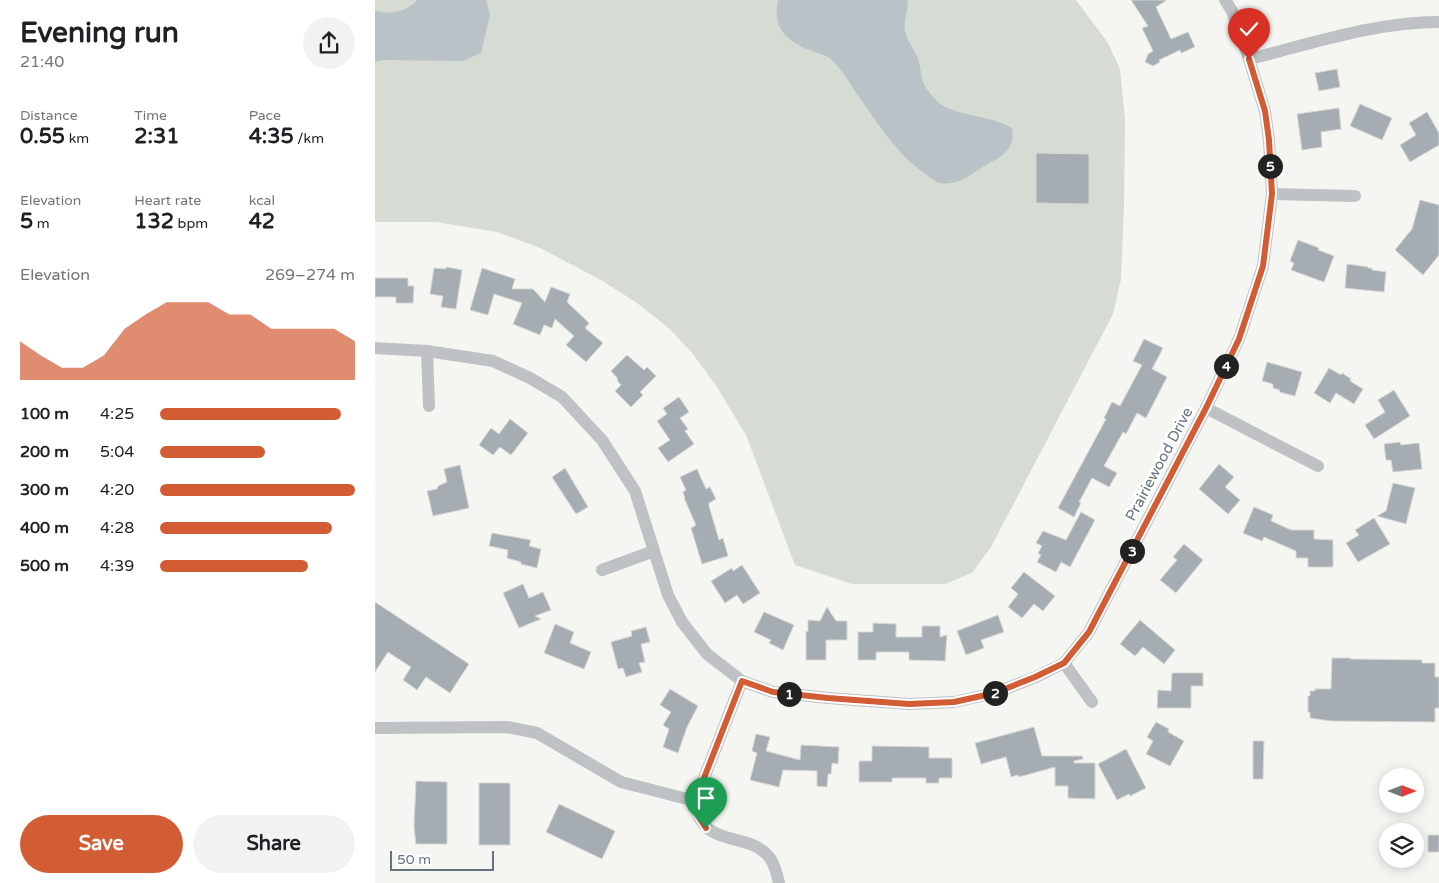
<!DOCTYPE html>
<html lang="en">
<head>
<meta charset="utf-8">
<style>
  :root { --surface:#fff; --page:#f2f2f2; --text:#202124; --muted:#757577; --accent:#d25c34 }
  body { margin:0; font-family:"Varela Round",sans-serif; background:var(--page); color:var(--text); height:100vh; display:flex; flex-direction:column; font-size:19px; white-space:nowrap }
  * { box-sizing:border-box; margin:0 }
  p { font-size:16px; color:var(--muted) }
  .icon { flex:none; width:28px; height:28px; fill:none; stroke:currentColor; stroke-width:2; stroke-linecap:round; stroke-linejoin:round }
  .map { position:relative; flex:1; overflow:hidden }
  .details { display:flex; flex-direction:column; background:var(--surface); width:375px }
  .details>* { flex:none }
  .needle { width:32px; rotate:90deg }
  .fabs { position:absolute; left:1004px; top:768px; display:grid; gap:10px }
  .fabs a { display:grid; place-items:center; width:45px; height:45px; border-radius:50%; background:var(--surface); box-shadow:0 2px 12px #0003; font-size:25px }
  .scale { position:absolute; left:15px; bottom:12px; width:104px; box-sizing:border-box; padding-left:5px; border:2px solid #677480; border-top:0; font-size:14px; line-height:18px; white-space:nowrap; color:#677480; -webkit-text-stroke:4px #fff; paint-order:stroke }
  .pin { position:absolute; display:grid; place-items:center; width:42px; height:42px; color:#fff; margin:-51px -21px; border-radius:50% 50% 50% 0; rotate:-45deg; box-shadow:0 0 5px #0007 }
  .pin .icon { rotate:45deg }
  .km { position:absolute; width:25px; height:25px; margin:-12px; border-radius:50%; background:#222; color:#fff; font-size:14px; line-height:25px; text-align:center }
  .round { display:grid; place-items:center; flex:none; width:52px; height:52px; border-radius:26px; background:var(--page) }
  .summary { display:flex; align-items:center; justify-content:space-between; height:85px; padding:0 20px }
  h1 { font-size:28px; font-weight:700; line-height:38px }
  .figures { display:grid; grid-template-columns:repeat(3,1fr); gap:8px; height:85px; padding:5px 20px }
  .figures div { display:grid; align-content:center }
  .figures b { font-size:21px; font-weight:700 }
  .figures small { font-size:14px; font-weight:400 }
  .figures p { font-size:14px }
  .chart { height:140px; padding:10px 20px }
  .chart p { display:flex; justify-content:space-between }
  .chart svg { width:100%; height:90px; margin-top:5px; fill:var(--accent); opacity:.7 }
  .cta { display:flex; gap:10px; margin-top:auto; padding:10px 20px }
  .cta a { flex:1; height:58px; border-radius:30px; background:var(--accent); color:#fff; font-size:20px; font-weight:700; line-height:58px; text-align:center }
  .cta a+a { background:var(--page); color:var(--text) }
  ul { padding:0 20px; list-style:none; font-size:16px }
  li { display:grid; grid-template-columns:80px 60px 1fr; align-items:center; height:38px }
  li i { height:12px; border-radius:6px; background:var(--accent) }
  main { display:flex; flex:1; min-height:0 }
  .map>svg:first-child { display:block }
  .green { fill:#d6dbd3 }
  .water { fill:#b9c2c7 }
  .building { fill:#a6adb2; stroke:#d6d6d4 }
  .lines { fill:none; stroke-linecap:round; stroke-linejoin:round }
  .street { stroke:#bec2c5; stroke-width:12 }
  .route-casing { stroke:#fff; stroke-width:10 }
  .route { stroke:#d25c34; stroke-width:6 }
  .labels { text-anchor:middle; stroke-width:5; stroke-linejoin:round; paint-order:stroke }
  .street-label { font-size:15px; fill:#677480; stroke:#fff }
</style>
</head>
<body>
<main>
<section class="details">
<div class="summary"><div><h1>Evening run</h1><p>21:40</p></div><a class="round"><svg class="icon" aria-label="share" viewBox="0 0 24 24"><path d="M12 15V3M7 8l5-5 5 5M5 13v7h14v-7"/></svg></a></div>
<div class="figures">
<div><p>Distance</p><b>0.55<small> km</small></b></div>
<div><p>Time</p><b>2:31</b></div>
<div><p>Pace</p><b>4:35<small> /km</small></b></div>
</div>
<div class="figures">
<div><p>Elevation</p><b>5<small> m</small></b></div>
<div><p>Heart rate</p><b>132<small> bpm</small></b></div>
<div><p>kcal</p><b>42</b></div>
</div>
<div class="chart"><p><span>Elevation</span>269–274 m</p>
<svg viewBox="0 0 160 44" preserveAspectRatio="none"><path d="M0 44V25L10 32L20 38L30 38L40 32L50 19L60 12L70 6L80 6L90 6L100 12L110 12L120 19L130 19L140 19L150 19L160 25V44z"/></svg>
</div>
<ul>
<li><b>100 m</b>4:25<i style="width:93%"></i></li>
<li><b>200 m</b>5:04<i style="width:54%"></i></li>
<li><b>300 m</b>4:20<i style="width:100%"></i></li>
<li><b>400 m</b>4:28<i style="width:88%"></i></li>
<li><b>500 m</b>4:39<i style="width:76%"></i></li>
</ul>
<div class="cta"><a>Save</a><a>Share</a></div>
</section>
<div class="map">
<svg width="1064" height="883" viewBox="0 0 1064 883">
  <rect width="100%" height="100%" fill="#f5f5f2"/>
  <polygon class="green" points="0,0 701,0 733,43 745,69 750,120 749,206 746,279 738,314 616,547 597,573 570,584 477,584 420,565 371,435 342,387 317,353 295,329 262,303 226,280 163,247 122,232 61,222 0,222"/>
  <g class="water">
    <path d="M42,0H111L115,15L106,53L88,61L8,60L0,62V11C16,14 31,13 42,0Z"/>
    <path d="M403,0H533C533,10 528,21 530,31C532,41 539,49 543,59C546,66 545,74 548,82C551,90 562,103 570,107C592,117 616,116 637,128C640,144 632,154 618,161C602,169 580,191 560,181C555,178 550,173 545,170C518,149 499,118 480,91C473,80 466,69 457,60C453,56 445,54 440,52C413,42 397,31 403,0Z"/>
  </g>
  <g class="building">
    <polygon points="756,0 792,0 781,7 796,39 813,32 820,47 806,53 805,50 784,60 785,62 778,66 770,62 773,54 778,51 767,28 773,26"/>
    <polygon points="962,69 965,87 944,91 940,73"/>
    <polygon points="985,104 1017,118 1007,140 975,126"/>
    <polygon points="964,108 966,129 946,132 947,147 927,150 922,114"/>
    <polygon points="1052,112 1064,133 1064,145 1035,162 1025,145 1041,135 1034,123"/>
    <polygon points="661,153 714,154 714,204 661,203"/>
    <polygon points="1045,200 1064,205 1064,255 1048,275 1020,250 1037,229"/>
    <polygon points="923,240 944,248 943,250 959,256 949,282 916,270 919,263 915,261"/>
    <polygon points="972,264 993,267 993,268 997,268 997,270 1011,272 1009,292 970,288"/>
    <polygon points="71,267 87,270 81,309 66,307 68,296 55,294 59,268 71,269"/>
    <polygon points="107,268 140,279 137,289 158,289 170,302 176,287 195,294 192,302 214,323 210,328 228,343 211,362 191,345 199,336 180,319 177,328 169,325 165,335 138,324 147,303 119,294 113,315 95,310"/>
    <polygon points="0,278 33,278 33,286 39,286 38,303 21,303 21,297 0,297"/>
    <polygon points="769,339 788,348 777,369 792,377 771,418 762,413 751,434 748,432 729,466 742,473 734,487 717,478 704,502 706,503 699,517 683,508 731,419 729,418 737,402 745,406 767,365 758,361"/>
    <polygon points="252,355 269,370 272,367 281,376 265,392 268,395 256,407 240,391 246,385 242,380 243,379 236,371"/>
    <polygon points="892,362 927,372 920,396 904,392 905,390 898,388 898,384 887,381"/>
    <polygon points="954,368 966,375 967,373 976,379 975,381 988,389 979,404 961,393 955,403 939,393"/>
    <polygon points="1019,390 1035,416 999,439 990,425 1010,412 1003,400"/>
    <polygon points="304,397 314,412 305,418 313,429 310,431 319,444 293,462 283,448 295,440 282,421 292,414 288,408"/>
    <polygon points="135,419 153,433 136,455 125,447 118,455 104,445 116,428 124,434"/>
    <polygon points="1025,442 1026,445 1044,443 1047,469 1018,472 1016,460 1011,460 1009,444"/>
    <polygon points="844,464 859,477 850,487 865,500 853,514 824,489"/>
    <polygon points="85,465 94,508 58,516 52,491 62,489 63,486 72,482 69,469"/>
    <polygon points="190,468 213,507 201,514 177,477"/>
    <polygon points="322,469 331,489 335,487 341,499 334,503 334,506 344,540 348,538 353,556 327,564 316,528 321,525 309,498 310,498 308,492 311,490 305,477"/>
    <polygon points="1018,483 1040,488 1031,524 1002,516 1011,511"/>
    <polygon points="879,507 898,515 896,521 916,530 939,530 939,539 958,540 958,567 933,567 933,558 921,558 921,551 889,537 887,541 868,533"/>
    <polygon points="706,512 720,520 695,567 686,562 681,572 662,562 666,555 663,553 667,546 661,543 668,531 691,540"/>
    <polygon points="999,518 1015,544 983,562 971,543 984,535 980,530"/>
    <polygon points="117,533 156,540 154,546 166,549 162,568 146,564 146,562 132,558 133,550 114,546"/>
    <polygon points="809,544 828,560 801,593 785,580 802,560 798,557"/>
    <polygon points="367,565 385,593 368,604 362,595 350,603 336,581 357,568 358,571"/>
    <polygon points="649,572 680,596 668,611 659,604 647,618 633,607 643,594 636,588"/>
    <polygon points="148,584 154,598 168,592 176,610 160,616 166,619 144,628 128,593"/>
    <polygon points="0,602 94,664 75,693 51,677 42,690 28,680 36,667 13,652 0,672"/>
    <polygon points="452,607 461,621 472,621 472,640 451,640 451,660 431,660 431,631 433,632 433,620 445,621"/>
    <polygon points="389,612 419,625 408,650 394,643 396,640 379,632"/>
    <polygon points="623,615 629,632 606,640 609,648 591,655 582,631"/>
    <polygon points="765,620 800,650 789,664 768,647 760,656 745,644"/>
    <polygon points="498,623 521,624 521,637 547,637 547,626 565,626 565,637 572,635 570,661 534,660 534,652 501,652 501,660 483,660 483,632 498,632"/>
    <polygon points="180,624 199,632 195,643 216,652 209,669 169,653"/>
    <polygon points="271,627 275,642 266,644 270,662 264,663 267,672 251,677 248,668 243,669 236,642 257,636 256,631"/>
    <polygon points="957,658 975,658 975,659 1047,660 1047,663 1060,663 1060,677 1064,677 1064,708 1060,708 1060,722 956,721 935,718 935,712 933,712 933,696 935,696 935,691 940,691 940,689 956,689"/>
    <polygon points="797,673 828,673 828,686 816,686 816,708 782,708 783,690 796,691"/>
    <polygon points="295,689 323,706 312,727 303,753 288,747 294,729 288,725 296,712 285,705"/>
    <polygon points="781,722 794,729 793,732 809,741 795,766 771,754 778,741 772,737"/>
    <polygon points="659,727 667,756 707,756 708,759 699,761 699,763 720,763 720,799 693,798 693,786 680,786 680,767 644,777 643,775 636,777 631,757 606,764 600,743"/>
    <polygon points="381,734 395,737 391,751 425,760 426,745 464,747 463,764 457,763 456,774 453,774 452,787 442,786 442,771 408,770 404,787 375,780 382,753 377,751"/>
    <polygon points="878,741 889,741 888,779 878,779"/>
    <polygon points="497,746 554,747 554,758 577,758 577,778 564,778 564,783 551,783 551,778 517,778 517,782 484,782 484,761 497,761"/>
    <polygon points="751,749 771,788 755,796 754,794 742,800 723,764"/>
    <polygon points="41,781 72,782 72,844 41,844 39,827"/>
    <rect x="104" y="783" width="31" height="62"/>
    <polygon points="184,804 240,831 227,859 171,832"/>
    <rect x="1053" y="835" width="11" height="17"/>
  </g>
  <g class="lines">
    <g class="street">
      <path d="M874,59C936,44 1000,22 1064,22"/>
      <polyline points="897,194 980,196"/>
      <polyline points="0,348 52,351 118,361 155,378 187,397 227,440 260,491 293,595 307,622 332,654 367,681 398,692 453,698 534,704 579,702 620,693 661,677 689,663 714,632 831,408 864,339 888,266 897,194 894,140 890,111 874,59 857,11 850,0"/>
      <polyline points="52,351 54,406"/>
      <polyline points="831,408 943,466"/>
      <polyline points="227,570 279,551"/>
      <polyline points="689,663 717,702"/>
      <path d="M367,681L320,801C326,851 373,829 395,858C400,865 402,874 404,883"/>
      <polyline points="0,728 132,727 162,733 246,782 320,801"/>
    </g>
  </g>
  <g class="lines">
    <g class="route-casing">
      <polyline id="route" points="331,828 322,814 320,801 367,681 398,692 453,698 534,704 579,702 620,693 660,677 689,663 714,632 831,408 864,339 888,266 897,194 894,140 890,111 874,59"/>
    </g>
    <use href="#route" class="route"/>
  </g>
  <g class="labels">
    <g class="street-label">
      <text transform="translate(784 464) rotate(-62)" y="5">Prairiewood Drive</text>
    </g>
  </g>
</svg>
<div class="fabs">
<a><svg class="needle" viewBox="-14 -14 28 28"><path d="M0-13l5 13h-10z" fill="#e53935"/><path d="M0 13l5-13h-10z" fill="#757577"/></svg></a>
<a><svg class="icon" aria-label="layers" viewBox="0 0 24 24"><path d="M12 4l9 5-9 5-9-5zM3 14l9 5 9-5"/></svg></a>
</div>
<div class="scale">50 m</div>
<div class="pin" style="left:331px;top:828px;background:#1e9e55"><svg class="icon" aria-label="arrive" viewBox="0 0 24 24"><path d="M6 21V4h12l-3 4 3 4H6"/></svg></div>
<div class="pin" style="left:874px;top:59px;background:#d93025"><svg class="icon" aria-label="check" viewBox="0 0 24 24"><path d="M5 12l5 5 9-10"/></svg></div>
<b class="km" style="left:414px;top:694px">1</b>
<b class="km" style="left:620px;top:693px">2</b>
<b class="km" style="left:757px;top:551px">3</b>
<b class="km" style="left:851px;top:366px">4</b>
<b class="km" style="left:895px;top:166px">5</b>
</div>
</main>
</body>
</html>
